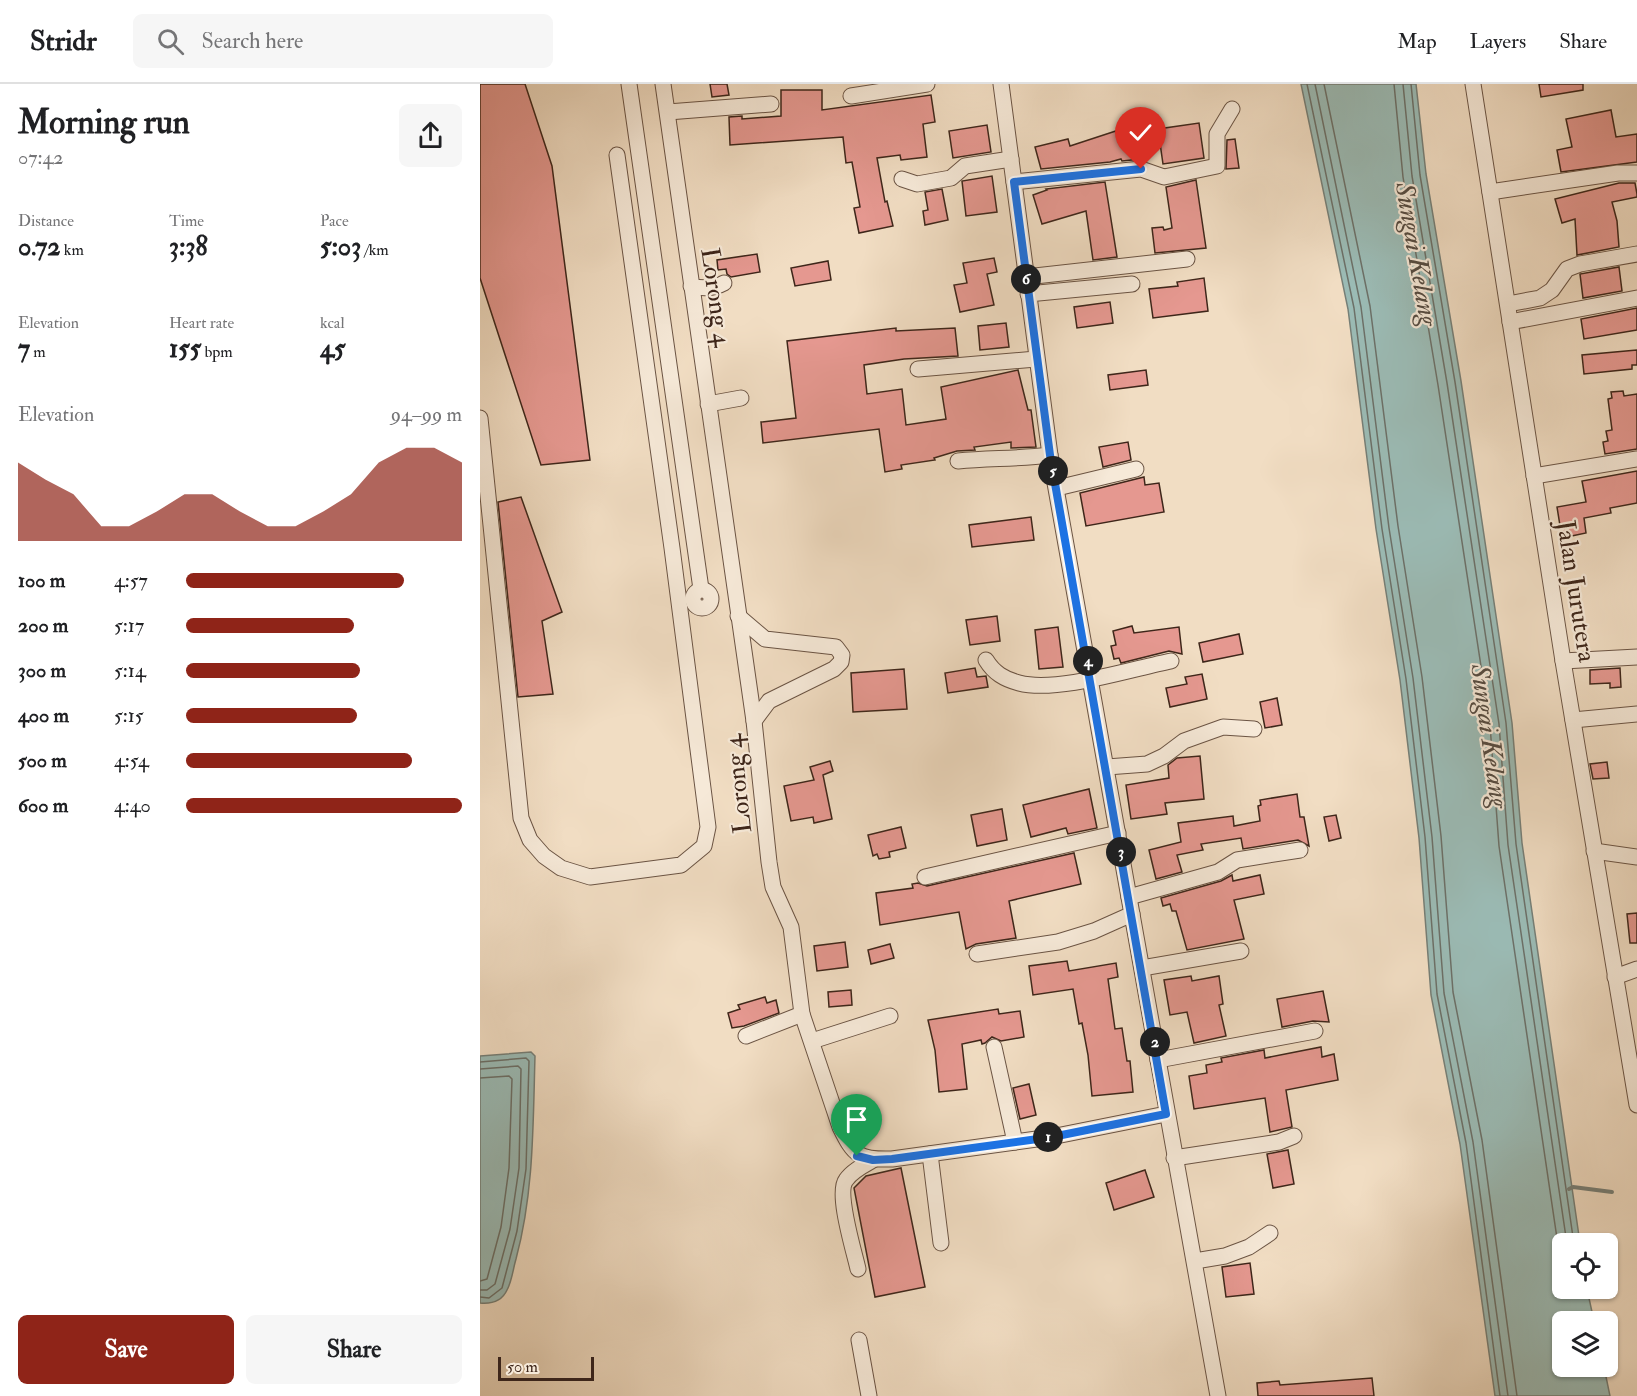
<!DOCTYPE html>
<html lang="en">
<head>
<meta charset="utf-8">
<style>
  :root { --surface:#fff; --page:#f6f6f6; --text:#202124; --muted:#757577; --line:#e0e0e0; --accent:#8f2418 }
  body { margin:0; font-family:"IM FELL Double Pica",serif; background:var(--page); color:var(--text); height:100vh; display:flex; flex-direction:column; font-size:22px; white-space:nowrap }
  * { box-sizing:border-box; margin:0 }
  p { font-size:20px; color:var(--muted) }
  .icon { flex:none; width:33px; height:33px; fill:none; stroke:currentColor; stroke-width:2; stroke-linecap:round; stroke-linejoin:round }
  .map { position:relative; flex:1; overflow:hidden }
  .side { display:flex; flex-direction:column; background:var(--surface); width:480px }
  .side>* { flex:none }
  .fabs { position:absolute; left:1072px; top:1149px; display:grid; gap:12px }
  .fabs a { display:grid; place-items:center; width:66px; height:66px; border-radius:9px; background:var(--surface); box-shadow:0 2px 4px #0004; font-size:30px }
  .scale { position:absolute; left:18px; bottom:15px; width:96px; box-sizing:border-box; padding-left:6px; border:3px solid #3e261a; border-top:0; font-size:16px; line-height:21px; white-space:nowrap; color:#3e261a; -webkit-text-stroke:4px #f6e9d8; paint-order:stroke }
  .pin { position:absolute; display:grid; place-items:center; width:51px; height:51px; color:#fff; margin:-62px -26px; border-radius:50% 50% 50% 0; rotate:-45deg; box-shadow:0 0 6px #0007 }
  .pin .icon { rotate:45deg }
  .km { position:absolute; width:30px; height:30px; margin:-15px; border-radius:50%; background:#222; color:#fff; font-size:16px; line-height:30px; text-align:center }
  .round { display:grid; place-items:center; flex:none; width:63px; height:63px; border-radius:9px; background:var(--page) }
  .headline { display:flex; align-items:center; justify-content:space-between; height:102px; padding:0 18px }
  h1 { font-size:33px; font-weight:800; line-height:45px }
  .metrics { display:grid; grid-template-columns:repeat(3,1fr); gap:9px; height:102px; padding:6px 18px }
  .metrics div { display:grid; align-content:center }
  .metrics b { font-size:26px; font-weight:800 }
  .metrics small { font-size:16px; font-weight:400 }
  .metrics p { font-size:16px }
  .chart { height:168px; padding:12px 18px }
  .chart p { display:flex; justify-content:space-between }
  .chart svg { width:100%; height:108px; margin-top:6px; fill:var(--accent); opacity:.7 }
  .action { display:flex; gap:12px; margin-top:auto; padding:12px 18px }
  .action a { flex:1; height:69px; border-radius:9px; background:var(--accent); color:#fff; font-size:24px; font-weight:800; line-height:69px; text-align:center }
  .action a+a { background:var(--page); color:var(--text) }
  ul { padding:0 18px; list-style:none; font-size:20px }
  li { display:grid; grid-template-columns:96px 72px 1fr; align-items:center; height:45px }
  li i { height:15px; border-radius:8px; background:var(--accent) }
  header { display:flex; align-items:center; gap:36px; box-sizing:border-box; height:84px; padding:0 30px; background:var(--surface); border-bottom:2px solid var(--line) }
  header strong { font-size:28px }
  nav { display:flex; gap:33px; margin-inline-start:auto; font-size:21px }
  .search { width:420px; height:54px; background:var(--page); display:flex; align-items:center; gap:15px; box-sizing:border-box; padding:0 21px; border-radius:9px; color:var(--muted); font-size:22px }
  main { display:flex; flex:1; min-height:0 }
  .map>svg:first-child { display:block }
  .water { fill:#9bbbb5; stroke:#767f77; stroke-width:1.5 }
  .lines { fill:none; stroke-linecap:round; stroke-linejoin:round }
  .shore { stroke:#6c7068; stroke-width:1.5 }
  .stream { stroke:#767f77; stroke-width:4 }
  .building { fill:#e59890; stroke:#3e261a; stroke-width:1.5 }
  .minor-casing { stroke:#6b5444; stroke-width:17 }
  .minor { stroke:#f6e9d8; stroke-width:15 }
  .route-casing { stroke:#fff; stroke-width:12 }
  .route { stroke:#1a73e8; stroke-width:8 }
  .labels { text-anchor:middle; stroke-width:4.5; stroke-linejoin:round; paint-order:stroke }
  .street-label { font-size:26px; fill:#3e261a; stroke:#f6e9d8 }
  .water-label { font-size:27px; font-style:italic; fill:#554b41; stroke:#f6e9d8 }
</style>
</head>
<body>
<header>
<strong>Stridr</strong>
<div class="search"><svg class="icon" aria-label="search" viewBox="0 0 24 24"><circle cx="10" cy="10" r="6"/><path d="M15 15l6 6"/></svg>Search here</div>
<nav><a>Map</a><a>Layers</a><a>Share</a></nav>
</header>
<main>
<section class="side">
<div class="headline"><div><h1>Morning run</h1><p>07:42</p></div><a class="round"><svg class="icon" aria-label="share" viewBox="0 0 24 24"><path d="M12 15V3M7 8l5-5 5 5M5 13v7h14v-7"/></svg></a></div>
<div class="metrics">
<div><p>Distance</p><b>0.72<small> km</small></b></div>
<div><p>Time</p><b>3:38</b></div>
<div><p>Pace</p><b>5:03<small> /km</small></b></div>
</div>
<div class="metrics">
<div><p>Elevation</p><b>7<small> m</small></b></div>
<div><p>Heart rate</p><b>155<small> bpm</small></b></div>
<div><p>kcal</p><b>45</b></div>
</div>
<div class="chart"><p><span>Elevation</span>94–99 m</p>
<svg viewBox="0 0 160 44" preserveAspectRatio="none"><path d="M0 44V12L10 19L20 25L30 38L40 38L50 32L60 25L70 25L80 32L90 38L100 38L110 32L120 25L130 12L140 6L150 6L160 12V44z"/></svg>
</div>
<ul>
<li><b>100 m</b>4:57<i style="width:79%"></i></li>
<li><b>200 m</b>5:17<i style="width:61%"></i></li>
<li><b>300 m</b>5:14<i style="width:63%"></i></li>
<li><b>400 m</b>5:15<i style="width:62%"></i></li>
<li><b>500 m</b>4:54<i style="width:82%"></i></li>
<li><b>600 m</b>4:40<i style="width:100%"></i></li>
</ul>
<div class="action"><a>Save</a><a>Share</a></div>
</section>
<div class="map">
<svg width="1157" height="1312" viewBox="0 0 1157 1312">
  <rect width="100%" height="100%" fill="#f1ddc3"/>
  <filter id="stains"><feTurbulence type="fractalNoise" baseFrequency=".00333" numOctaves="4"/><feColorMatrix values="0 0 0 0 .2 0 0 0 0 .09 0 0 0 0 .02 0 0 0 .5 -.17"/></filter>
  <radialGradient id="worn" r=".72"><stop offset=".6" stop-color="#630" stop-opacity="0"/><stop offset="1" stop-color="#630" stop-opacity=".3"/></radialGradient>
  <g class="water">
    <polygon points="821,0 936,0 946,90 981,297 1032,639 1042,759 1100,1159 1083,1160 1083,1204 1107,1205 1114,1237 1083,1238 1083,1282 1124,1283 1130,1312 1015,1312 980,1060 951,911 939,754 920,596 896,445 868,225"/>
    <path d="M51,968L55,972C53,1040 54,1108 36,1175C33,1185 32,1197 27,1206C22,1217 11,1220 0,1219V972Z"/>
  </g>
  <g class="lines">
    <g class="shore">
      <polyline points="827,0 874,224 902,445 926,595 945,753 957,910 986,1059 1020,1312"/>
      <polyline points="835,0 881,223 909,444 933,594 952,753 964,909 993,1058 1028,1312"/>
      <polyline points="844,0 890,222 918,442 942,593 961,752 973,908 1002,1056 1037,1312"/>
      <polyline points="914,0 923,93 958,301 1010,641 1019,762 1078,1161 1083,1173"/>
      <polyline points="923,0 932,92 967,299 1019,640 1028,761 1087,1160"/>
      <polyline points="931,0 940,91 975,298 1026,639 1036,760 1094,1160"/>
      <polyline points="0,978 46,974 49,977 46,1085 37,1147 22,1204 9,1214 0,1213"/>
      <polyline points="0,985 38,982 41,985 39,1084 30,1145 15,1200 7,1206 0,1206"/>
      <polyline points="0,994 29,992 32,995 29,1084 21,1143 7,1195 0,1197"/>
    </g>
    <polyline class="stream" points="1089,1105 1093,1103 1132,1108"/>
  </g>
  <g class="building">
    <polygon points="0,0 45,0 72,82 110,376 61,381 0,194"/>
    <polygon points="230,0 247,0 249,11 232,13"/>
    <polygon points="1059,0 1103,0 1103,6 1061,13"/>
    <polygon points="301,6 342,6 342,26 451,11 455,38 443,40 447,73 421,76 420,71 397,74 405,118 407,117 413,142 379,149 374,124 380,123 372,78 366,79 363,53 250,61 249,33 262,32 262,35 301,32"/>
    <polygon points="1131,26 1136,53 1157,50 1157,78 1081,88 1077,66 1092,63 1086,35"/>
    <polygon points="719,39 724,74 683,80 678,45"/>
    <polygon points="507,41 511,68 473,74 469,47"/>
    <polygon points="651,42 661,75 642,77 641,75 630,78 561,85 555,63 588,55 590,62"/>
    <polygon points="755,55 759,84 746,85 747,56"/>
    <polygon points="512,92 517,128 486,132 482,97"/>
    <polygon points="716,96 726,164 675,169 672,144 683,143 684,146 692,144 686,103"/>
    <polygon points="625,98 637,173 613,176 606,127 562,140 553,111 567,106 566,105"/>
    <polygon points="1139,99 1155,99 1157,110 1157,113 1132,118 1137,137 1139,163 1097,171 1095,135 1082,139 1075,115"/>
    <polygon points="462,105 468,136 445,141 443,127 448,126 445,108"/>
    <polygon points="277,170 280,188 251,193 247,190 246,185 238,186 237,176"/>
    <polygon points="514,174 517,188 507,190 514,221 480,228 474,201 487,199 483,179"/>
    <polygon points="348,177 351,196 315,202 311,184"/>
    <polygon points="1139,183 1142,207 1103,214 1100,190"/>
    <polygon points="724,194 728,227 673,234 669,205 698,202 697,198"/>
    <polygon points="630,218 633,239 597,244 594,223"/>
    <polygon points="1157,224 1157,246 1104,255 1101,235"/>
    <polygon points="526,239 529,263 500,266 498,242"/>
    <polygon points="416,244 416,247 475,244 478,272 424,275 384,281 387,310 422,305 426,341 466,335 461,303 538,286 548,326 551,326 556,363 531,364 531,358 494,363 495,366 477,367 454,374 455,376 421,381 422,385 405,388 399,345 283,359 281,338 316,334 307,257"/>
    <polygon points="1157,266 1157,281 1152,281 1152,285 1104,290 1102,271"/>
    <polygon points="666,286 668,301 630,306 628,291"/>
    <polygon points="1143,307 1144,312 1157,310 1157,365 1125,370 1123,358 1128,357 1126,347 1132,346 1128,315 1132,314 1131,308"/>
    <polygon points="648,358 651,376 623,383 619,363"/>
    <polygon points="1157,387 1157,419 1130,424 1131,429 1104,434 1106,449 1082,454 1077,423 1106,418 1102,397"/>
    <polygon points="664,393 665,401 679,399 684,428 606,442 600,409"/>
    <polygon points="41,413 82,528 62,537 73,610 38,613 18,418"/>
    <polygon points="551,433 554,456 492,463 489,441"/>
    <polygon points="517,532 520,557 490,561 486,536"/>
    <polygon points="652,542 654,549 699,543 702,570 689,567 641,579 639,574 634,575 631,562 636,561 633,547"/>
    <polygon points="578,543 583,583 559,585 555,546"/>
    <polygon points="759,550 763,570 723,578 719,559"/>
    <polygon points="495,584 497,593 506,592 508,603 468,609 465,589"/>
    <polygon points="1140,584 1141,603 1130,604 1130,599 1110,600 1110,586"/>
    <polygon points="424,585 427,625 373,628 371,589"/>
    <polygon points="722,590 727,615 690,623 686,604 707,600 705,593"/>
    <polygon points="797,614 802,641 785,644 780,618"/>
    <polygon points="720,672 724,715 685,719 687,730 651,735 646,701 689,694 688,681 697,674"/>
    <polygon points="350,677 353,687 343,691 352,735 334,739 333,733 311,737 304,702 334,696 330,683"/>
    <polygon points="1127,678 1129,694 1113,695 1110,680"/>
    <polygon points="609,705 617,744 588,750 586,744 551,753 543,721"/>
    <polygon points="817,710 820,733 824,733 829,762 818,756 763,765 761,754 721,760 723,766 697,771 702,788 676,795 669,766 701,758 698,739 753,732 754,742 780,737 778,722 781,721 780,716"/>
    <polygon points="522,725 527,756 497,762 491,731"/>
    <polygon points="856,731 861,754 849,757 844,733"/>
    <polygon points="421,743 426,764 409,768 410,773 399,775 397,770 393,772 388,751"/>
    <polygon points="594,769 601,800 529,817 536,854 496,860 486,865 479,828 400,841 396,809 433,804 432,800 438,799 447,802"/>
    <polygon points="752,791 753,797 780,791 784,810 754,816 764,855 707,866 696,827 692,827 690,820 683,822 681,814 741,797"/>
    <polygon points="1157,829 1157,859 1150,859 1147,830"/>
    <polygon points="365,858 368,883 337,887 334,862"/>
    <polygon points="410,860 414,874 391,880 388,866"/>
    <polygon points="587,877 589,887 636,879 638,893 628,895 635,945 642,944 647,977 650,977 653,1008 612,1012 608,971 602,939 599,940 593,905 553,911 549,882"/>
    <polygon points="711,892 712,897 739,892 743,920 739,921 746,952 714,959 707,928 690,931 684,896"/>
    <polygon points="371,906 372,921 349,923 348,908"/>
    <polygon points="843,907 849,938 833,937 802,943 797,915"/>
    <polygon points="285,913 287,919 296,916 299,929 264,942 252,944 248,929 260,925 258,921"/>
    <polygon points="518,925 519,930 540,927 544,953 521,957 512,953 505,959 502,960 501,956 482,960 487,1005 459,1008 455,966 448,936"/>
    <polygon points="841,963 842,973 854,970 858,996 806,1006 812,1043 790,1048 785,1014 714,1025 709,992 727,989 726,981 742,978 741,974 784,966 785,974"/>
    <polygon points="549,1000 556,1031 540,1035 533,1004"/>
    <polygon points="808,1066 814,1100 793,1104 787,1070"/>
    <polygon points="421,1084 445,1203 395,1213 374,1104 386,1092"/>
    <polygon points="665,1086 674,1113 634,1126 626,1099"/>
    <polygon points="770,1179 774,1210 746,1213 742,1183"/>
    <polygon points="892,1294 894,1312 778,1312 777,1299 799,1297 800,1301"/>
  </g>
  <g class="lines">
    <g class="minor-casing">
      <g id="minor">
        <polyline points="149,0 221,505"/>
        <path d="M183,0L274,637L289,778L293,803L311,843L322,930L360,1043C374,1072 379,1076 412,1075L571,1053L686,1030"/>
        <polyline points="521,0 570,371 738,1312"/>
        <polyline points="993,0 1083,577 1157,1021"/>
        <polyline points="371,12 447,0"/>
        <polyline points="188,28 291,20"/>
        <polyline points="422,95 437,100 471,94 485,82 531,75"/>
        <polyline points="534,98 661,85 684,93 737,82 737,50 752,25"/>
        <polyline points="1010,108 1138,89 1157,89"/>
        <polyline points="546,193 707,175"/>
        <path d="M211,202C223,205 233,205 244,199"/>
        <polyline points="548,210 652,200"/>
        <polyline points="1028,220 1060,214 1072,206 1087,185 1100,180 1157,170"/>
        <polyline points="1030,238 1157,214"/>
        <polyline points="438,285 556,275"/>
        <polyline points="228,320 261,314"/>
        <polyline points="0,334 41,734 50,756 64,772 81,784 110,793 201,781 224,762 228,743 192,464 137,71"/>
        <path d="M478,377C509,374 539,375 570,371"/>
        <polyline points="1054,392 1157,375"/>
        <polyline points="577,404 656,385"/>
        <circle cx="222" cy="515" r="9"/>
        <polyline points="258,532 285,555 356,563 362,571 361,578 354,585 289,617 274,637"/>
        <path d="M506,576C514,589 524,595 539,599C577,609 651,585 691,577"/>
        <polyline points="1083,577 1157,573"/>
        <polyline points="1093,636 1157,630"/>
        <polyline points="627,683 667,680 684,672 704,657 743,643 774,645"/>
        <polyline points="1114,767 1157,773"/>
        <polyline points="445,793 638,749"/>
        <polyline points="649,813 738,788 757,776 820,766"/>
        <polyline points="497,870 578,858 614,847 652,830"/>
        <polyline points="662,884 761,867"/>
        <polyline points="1135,893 1157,885"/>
        <polyline points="266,952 322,930"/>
        <polyline points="332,957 410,932"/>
        <polyline points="514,963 535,1058"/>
        <polyline points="678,976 835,947"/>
        <polyline points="450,1070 461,1159"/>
        <polyline points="694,1074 799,1058 814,1052"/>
        <polyline points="715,1177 745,1172 769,1163 790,1149"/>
        <path d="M378,1185C374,1167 356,1109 366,1096C372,1087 384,1081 393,1076"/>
        <polyline points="379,1256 389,1312"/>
      </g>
    </g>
    <use href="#minor" class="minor"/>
  </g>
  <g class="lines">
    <g class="route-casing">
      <polyline id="route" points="377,1072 393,1076 412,1075 572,1053 686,1030 570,371 534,98 661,85"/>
    </g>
    <use href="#route" class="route"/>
  </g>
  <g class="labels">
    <g class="street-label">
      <text transform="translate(237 213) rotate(82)" y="9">Lorong 4</text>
      <text transform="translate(1097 507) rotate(81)" y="9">Jalan Jurutera</text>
      <text transform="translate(257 700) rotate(-96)" y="9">Lorong 4</text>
    </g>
    <g class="water-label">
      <text transform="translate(937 170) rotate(80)" y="9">Sungai Kelang</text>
      <text transform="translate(1010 652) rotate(82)" y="9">Sungai Kelang</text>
    </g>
  </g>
  <rect width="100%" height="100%" filter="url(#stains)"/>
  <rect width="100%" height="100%" fill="url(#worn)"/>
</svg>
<div class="fabs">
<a><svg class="icon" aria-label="locate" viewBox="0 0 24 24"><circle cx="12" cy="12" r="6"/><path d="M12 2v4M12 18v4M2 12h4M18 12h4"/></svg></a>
<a><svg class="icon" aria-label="layers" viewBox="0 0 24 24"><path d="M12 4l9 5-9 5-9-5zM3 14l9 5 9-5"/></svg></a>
</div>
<div class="scale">50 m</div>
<div class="pin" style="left:377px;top:1072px;background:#1e9e55"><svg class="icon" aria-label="arrive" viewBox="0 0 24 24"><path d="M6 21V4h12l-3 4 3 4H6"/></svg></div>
<div class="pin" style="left:661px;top:85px;background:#d93025"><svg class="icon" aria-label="check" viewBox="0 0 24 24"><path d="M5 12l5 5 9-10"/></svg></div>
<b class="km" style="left:568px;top:1053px">1</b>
<b class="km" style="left:675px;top:958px">2</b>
<b class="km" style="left:641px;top:768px">3</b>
<b class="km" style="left:608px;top:577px">4</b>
<b class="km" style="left:573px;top:387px">5</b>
<b class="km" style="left:546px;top:195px">6</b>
</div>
</main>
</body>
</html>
